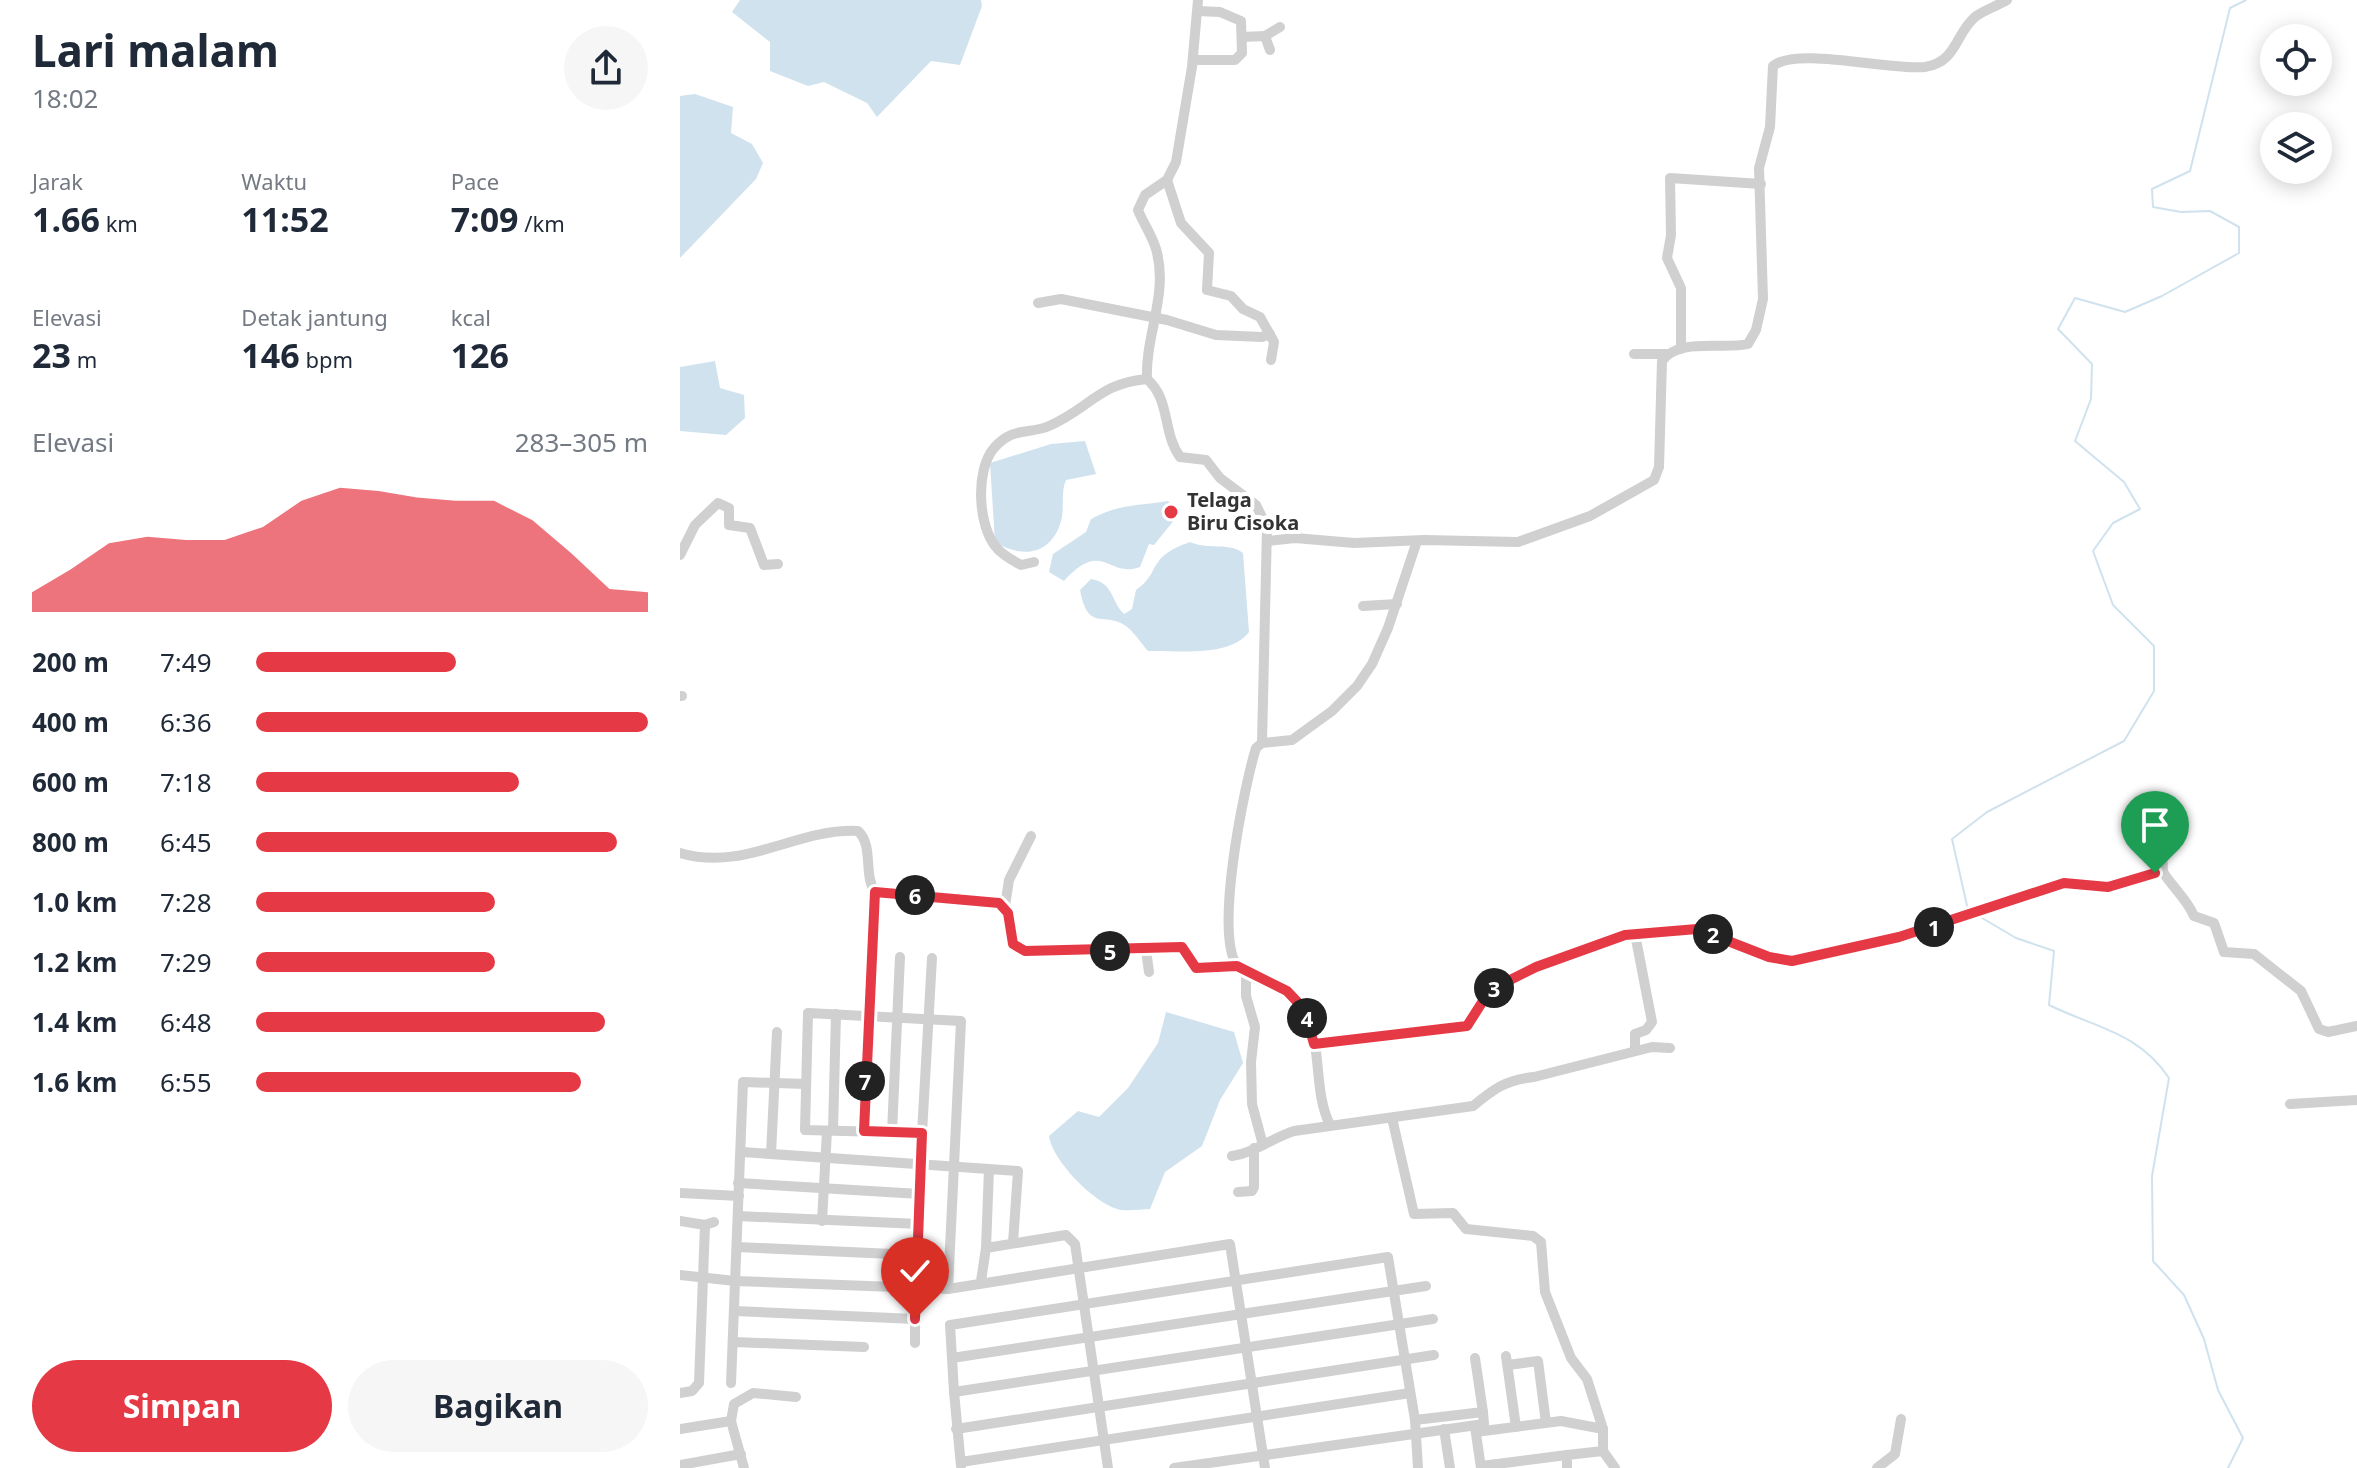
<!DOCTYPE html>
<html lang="id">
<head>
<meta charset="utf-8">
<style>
  :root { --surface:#fff; --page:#f6f6f7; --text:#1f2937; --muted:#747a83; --accent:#e63946 }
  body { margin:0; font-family:"Noto Sans",sans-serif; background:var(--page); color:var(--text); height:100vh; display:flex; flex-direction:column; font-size:30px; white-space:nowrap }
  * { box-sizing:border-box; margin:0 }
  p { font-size:26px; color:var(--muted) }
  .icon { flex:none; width:44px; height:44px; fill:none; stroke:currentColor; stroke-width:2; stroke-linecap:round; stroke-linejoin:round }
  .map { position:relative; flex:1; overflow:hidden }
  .side { display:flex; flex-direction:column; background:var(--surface); width:680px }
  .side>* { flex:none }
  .buttons { position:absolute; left:1580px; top:24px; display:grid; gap:16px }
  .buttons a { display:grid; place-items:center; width:72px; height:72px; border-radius:50%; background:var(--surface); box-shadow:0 4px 20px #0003; font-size:40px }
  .pin { position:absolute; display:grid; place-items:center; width:68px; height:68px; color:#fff; margin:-82px -34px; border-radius:50% 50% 50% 0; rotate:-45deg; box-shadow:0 0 8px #0007 }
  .pin .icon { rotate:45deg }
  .km { position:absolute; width:40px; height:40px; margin:-20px; border-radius:50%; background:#222; color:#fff; font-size:22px; line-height:40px; text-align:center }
  .round { display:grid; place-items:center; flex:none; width:84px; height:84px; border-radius:42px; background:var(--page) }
  .summary { display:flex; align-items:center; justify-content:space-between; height:136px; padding:0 32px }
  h1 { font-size:44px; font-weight:700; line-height:60px }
  .figures { display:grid; grid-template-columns:repeat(3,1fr); gap:12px; height:136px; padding:8px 32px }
  .figures div { display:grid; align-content:center }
  .figures b { font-size:34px; font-weight:700 }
  .figures small { font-size:22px; font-weight:400 }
  .figures p { font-size:22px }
  .chart { height:224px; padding:16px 32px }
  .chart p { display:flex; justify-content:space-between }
  .chart svg { width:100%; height:144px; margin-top:8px; fill:var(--accent); opacity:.7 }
  .button { display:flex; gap:16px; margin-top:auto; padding:16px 32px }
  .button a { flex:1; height:92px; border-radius:48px; background:var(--accent); color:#fff; font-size:32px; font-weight:700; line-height:92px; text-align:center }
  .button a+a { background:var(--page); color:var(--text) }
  ul { padding:0 32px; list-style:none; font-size:26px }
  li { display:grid; grid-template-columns:128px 96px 1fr; align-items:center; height:60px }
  li i { height:20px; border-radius:10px; background:var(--accent) }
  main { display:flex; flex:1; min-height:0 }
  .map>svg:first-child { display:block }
  .water { fill:#cfe2ee }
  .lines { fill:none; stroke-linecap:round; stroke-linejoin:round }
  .stream { stroke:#cfe2ee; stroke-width:2 }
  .minor { stroke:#d0d0d0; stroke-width:10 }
  .route-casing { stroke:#fff; stroke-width:16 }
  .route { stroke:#e63946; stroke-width:10 }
  .poi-dot { fill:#e63946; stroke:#fff; stroke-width:3 }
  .labels { text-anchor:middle; stroke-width:8; stroke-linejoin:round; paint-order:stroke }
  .poi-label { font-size:20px; font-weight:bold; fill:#333; stroke:#fff; text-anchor:start }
</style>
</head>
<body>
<main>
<section class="side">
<div class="summary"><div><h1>Lari malam</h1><p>18:02</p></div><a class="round"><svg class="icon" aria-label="share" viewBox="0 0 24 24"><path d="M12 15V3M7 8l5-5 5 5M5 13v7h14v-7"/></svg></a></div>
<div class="figures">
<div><p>Jarak</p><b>1.66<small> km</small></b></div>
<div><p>Waktu</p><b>11:52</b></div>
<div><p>Pace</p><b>7:09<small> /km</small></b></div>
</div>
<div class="figures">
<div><p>Elevasi</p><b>23<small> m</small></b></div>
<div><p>Detak jantung</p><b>146<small> bpm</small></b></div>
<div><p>kcal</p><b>126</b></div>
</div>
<div class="chart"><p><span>Elevasi</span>283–305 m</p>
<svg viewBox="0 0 160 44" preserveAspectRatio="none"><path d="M0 44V38L10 31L20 23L30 21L40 22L50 22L60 18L70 10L80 6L90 7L100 9L110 10L120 10L130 16L140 26L150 37L160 38V44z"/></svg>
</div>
<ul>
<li><b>200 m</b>7:49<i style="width:51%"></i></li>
<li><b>400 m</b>6:36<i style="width:100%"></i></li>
<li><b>600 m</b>7:18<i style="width:67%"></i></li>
<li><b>800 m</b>6:45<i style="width:92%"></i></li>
<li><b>1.0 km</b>7:28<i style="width:61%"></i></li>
<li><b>1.2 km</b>7:29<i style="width:61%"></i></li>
<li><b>1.4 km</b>6:48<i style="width:89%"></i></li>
<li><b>1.6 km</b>6:55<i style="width:83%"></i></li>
</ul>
<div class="button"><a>Simpan</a><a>Bagikan</a></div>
</section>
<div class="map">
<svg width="1677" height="1468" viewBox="0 0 1677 1468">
  <rect width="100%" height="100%" fill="#fff"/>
  <g class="water">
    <polygon points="60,0 301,0 302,6 280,65 251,61 197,117 187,103 144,82 128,86 90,71 90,42 52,12"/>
    <polygon points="15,94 53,107 51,133 72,144 83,163 76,179 0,258 0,96"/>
    <polygon points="35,361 40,388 64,395 65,418 46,435 0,431 0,367"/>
    <path d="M405,441L416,474L386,480C381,491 384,505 382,517C374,554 344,560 315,542L310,463L371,444Z"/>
    <path d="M488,501L499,514L474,545L469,544L460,567C428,579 423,538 384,581L369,572L373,554L406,532L411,519C438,504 458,506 488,501Z"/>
    <path d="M510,542C526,550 550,542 563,553L569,632C549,658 498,650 468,651C461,643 454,632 446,626C425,611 408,633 400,590L411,579C434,583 430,600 444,614L452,609L456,590C482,572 466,557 510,542Z"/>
    <path d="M486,1012L554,1032L563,1063L540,1100L522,1146L485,1172L470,1209C461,1209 446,1212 437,1209C413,1202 372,1160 369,1136L398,1111L419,1117L448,1088L478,1043Z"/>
  </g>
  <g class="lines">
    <g class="stream">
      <polyline points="1288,910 1272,839 1307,812 1444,741 1474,691 1474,646 1433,605 1413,551 1433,523 1460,509 1444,482 1395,441 1411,399 1412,364 1378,329 1395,298 1445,312 1482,296 1559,253 1559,227 1530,211 1501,212 1473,207 1472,189 1510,171 1550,8 1566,0"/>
      <path d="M1297,915L1336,938L1374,951L1369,1005C1416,1028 1458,1032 1489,1078L1472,1176L1473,1261L1504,1295L1524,1339L1538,1390L1563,1438L1548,1468"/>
    </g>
    <g class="minor">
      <polyline points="585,36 600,27"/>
      <polyline points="562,37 585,36 590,50"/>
      <polyline points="513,60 555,60 562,53 561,21 540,12 518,11"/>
      <polyline points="487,180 501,223 529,253 527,290 551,296 563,309 580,317 594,342 591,360"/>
      <polyline points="358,303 381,299 487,320 536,335 582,337 590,334"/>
      <polyline points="1001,349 1001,288 987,258 991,235 990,178 1081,184"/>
      <polyline points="954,354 986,354"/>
      <path d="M467,379C465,336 489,293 476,249C472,235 463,223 458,210L465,195L487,180L496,162L512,67L518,0"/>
      <path d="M588,541L615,538L674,543L744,540L838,542L910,516L974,480L979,467L982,361C999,337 1043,350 1068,344L1076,330L1083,299L1079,168L1090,127L1093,66C1117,46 1211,71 1245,67C1277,62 1275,34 1295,17C1304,10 1317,6 1327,0"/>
      <polyline points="0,555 15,525 38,503 49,508 49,525 70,528 84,565 98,564"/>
      <path d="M354,562L341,565C332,560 322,555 316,547C298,526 295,470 314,448C333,426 348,435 369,426C409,409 419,383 467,379C491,400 482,432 500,457L526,460L540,478L576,505L587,527L582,743"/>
      <polyline points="683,606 717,604"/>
      <polyline points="0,696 2,696"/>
      <polyline points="1480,803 1483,872"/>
      <path d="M0,853C66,872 116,828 178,831C194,846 183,874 195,892L319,903C335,913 326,935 337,949L400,952L495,946L504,949L516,968L557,966"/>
      <polyline points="325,906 329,880 351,836"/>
      <polyline points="466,950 469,972"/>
      <polyline points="566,973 566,996 575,1027 571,1062 572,1104 583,1145"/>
      <path d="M634,1044L782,1028L791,1022L796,1007L810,990L856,967L945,935L1017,929L1089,957L1112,961L1219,937L1384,883L1428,887L1483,872C1493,888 1507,899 1514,916L1534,923L1544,952L1574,954L1621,991L1639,1029L1648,1032L1677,1026"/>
      <polyline points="955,1051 955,1034 966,1030 972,1022 955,934"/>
      <polyline points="1610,1104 1677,1100"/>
      <polyline points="712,1118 734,1214 773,1213 786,1229 853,1236 861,1242 865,1292 891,1358 907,1379 923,1429 923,1451 935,1468"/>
      <path d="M650,1125C632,1089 644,1041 622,1006C608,983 578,986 560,969C531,944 565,783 576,748L582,743L612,740L652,711L677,686L692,664L708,628L737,541"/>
      <polyline points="153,1130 156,1014"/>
      <polyline points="184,1131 195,892"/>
      <polyline points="212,1132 220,957"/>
      <polyline points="242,1133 125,1130 128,1013 281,1021 268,1289"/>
      <polyline points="62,1152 338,1171 333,1243"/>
      <polyline points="91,1154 97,1032"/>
      <path d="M552,1156C574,1153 592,1138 614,1131L793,1106C814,1089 825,1080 854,1077L972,1047L990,1048"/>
      <polyline points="58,1183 240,1194"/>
      <polyline points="558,1192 572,1191 574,1187 574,1148"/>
      <polyline points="0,1193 59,1196"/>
      <polyline points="58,1216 239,1224"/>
      <polyline points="0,1221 25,1225 34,1222"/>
      <polyline points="142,1221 147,1131"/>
      <polyline points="57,1247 235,1255"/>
      <polyline points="306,1248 309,1169"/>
      <polyline points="0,1275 55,1281 268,1289 550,1244 585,1468"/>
      <polyline points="301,1281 306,1248 386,1235 395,1244 428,1468"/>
      <polyline points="746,1286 272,1358 274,1392 753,1319"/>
      <polyline points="54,1311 235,1319"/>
      <polyline points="54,1342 184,1347"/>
      <polyline points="235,1343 235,1255 252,958"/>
      <polyline points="826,1356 836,1427"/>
      <polyline points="272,1358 270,1325 708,1257 735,1420 738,1468"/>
      <polyline points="795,1358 803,1412"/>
      <polyline points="828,1365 858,1361 866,1423"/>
      <polyline points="51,1383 63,1082 126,1084"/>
      <polyline points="274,1392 281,1466"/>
      <polyline points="0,1393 12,1391 19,1383 25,1225"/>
      <polyline points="795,1427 801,1468"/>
      <polyline points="0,1429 51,1421"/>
      <polyline points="276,1429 754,1355"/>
      <polyline points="764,1429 770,1468"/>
      <polyline points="796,1432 881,1421 923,1429"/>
      <polyline points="281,1462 730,1393"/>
      <polyline points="0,1465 61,1454"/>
      <polyline points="801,1466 887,1455"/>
      <polyline points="64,1468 51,1421 54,1404 73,1393 116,1397"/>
      <polyline points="494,1468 804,1424 803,1412 735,1420"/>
      <polyline points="887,1468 887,1455 923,1451"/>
      <polyline points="1197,1468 1215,1454 1221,1419"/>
    </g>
  </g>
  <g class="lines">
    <g class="route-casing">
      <polyline id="route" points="235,1319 242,1133 184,1131 195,892 319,903 328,913 333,944 345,951 502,947 516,968 557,966 607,991 624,1009 634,1044 787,1026 810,990 856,967 945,935 1017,929 1089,957 1112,961 1219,937 1384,883 1428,887 1475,873"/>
    </g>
    <use href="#route" class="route"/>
  </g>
  <circle class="poi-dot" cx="491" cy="512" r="8"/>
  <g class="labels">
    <g class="poi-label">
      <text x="507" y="507">Telaga<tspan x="507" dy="23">Biru Cisoka</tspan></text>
    </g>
  </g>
</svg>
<div class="buttons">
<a><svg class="icon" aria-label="locate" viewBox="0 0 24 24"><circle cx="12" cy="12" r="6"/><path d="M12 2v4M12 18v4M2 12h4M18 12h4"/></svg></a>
<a><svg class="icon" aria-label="layers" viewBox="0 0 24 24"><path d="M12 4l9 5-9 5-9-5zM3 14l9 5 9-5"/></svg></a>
</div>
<div class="pin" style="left:1475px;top:873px;background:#1e9e55"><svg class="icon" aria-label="arrive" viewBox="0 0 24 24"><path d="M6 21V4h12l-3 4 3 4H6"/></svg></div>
<div class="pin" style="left:235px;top:1319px;background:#d93025"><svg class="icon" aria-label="check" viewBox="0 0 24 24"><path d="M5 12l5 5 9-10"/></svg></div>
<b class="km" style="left:1254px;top:927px">1</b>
<b class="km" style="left:1033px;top:934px">2</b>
<b class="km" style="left:814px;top:988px">3</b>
<b class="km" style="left:627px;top:1018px">4</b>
<b class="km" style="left:430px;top:951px">5</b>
<b class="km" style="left:235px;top:895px">6</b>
<b class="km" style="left:185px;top:1081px">7</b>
</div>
</main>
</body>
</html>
